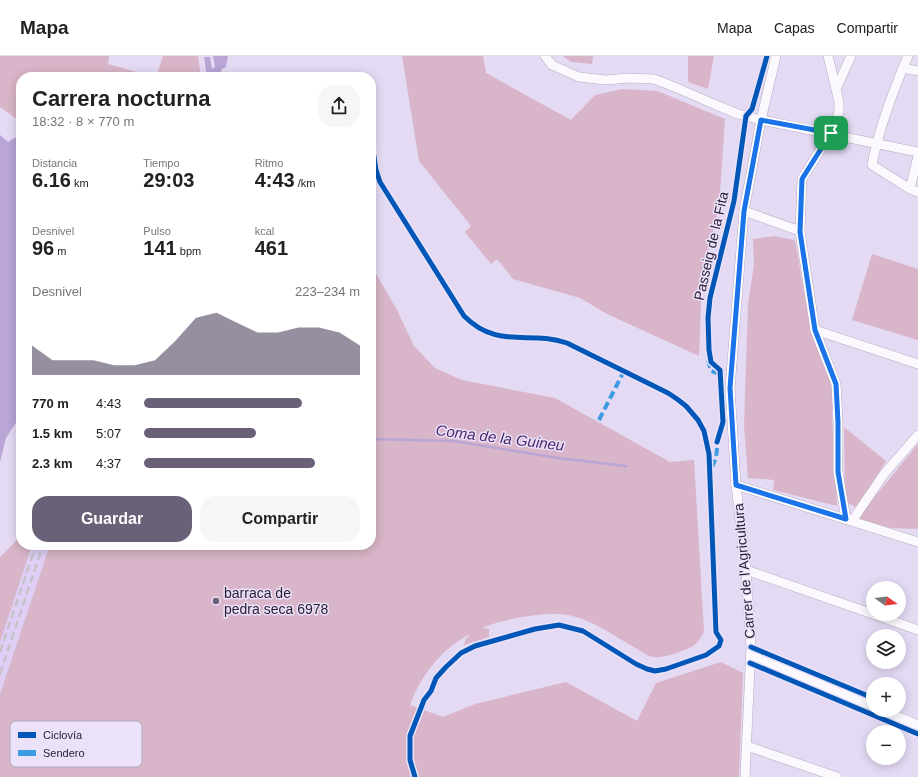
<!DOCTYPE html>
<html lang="es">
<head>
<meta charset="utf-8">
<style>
  :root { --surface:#fff; --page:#f6f6f6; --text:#222; --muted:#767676; --line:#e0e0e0; --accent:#6a6178 }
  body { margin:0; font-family:Arial,sans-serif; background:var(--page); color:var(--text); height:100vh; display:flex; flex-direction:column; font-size:15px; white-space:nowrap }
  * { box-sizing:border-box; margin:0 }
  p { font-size:13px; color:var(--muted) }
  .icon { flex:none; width:22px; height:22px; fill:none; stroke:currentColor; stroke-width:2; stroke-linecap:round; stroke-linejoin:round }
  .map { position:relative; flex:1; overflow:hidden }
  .panel { position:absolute; left:16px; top:16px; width:360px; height:478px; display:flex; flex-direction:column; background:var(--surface); border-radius:16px; box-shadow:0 2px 10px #0003 }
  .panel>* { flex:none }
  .needle { width:26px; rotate:104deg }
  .controls { position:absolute; left:866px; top:525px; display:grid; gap:8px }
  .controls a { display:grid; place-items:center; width:40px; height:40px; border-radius:50%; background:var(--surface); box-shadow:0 2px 10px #0003; font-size:20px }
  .pin { position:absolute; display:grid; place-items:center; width:34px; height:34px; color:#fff; margin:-17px; border-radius:8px; box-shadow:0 2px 6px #0006 }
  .round { display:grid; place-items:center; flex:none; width:42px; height:42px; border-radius:16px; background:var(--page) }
  .overview { display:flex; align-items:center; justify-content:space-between; height:68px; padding:0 16px }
  h1 { font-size:22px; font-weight:800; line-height:30px }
  .metrics { display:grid; grid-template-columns:repeat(3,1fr); gap:6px; height:68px; padding:4px 16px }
  .metrics div { display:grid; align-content:center }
  .metrics b { font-size:20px; font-weight:800 }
  .metrics small { font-size:11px; font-weight:400 }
  .metrics p { font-size:11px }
  .chart { height:112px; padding:8px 16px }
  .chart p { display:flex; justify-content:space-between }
  .chart svg { width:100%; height:72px; margin-top:4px; fill:var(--accent); opacity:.7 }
  .button { display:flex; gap:8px; margin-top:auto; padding:8px 16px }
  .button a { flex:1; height:46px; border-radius:16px; background:var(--accent); color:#fff; font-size:16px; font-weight:800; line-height:46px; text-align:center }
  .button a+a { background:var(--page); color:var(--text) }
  ul { padding:0 16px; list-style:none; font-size:13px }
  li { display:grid; grid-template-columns:64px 48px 1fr; align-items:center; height:30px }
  li i { height:10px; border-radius:5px; background:var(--accent) }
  header { display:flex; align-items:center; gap:24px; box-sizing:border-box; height:56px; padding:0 20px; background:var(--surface); border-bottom:1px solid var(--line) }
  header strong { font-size:19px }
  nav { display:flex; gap:22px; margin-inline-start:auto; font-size:14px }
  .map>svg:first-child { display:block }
  .built { fill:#dfcff7 }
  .green { fill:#d8b5c8 }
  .water { fill:#b9a5d6 }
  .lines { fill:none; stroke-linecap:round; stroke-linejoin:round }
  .stream { stroke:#b9a5d6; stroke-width:2.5 }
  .minor-casing { stroke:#b4acc1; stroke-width:10 }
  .minor { stroke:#fbf9fd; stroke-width:9 }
  .rail { stroke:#c5c3ca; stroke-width:2.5; stroke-dasharray:8 4; stroke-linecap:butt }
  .quiet { stroke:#3d9be2; stroke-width:4; stroke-dasharray:8 4; stroke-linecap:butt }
  .cycleway-casing { stroke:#ebe2fa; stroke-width:8 }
  .cycleway { stroke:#0057b8; stroke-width:5 }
  .route-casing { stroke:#fff; stroke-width:8 }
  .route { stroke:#1a73e8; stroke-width:5 }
  .poi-dot { fill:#6a6178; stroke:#ebe2fa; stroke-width:1.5 }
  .labels { text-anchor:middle; stroke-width:3; stroke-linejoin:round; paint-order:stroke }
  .street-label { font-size:14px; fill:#292035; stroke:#ebe2fa }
  .poi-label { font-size:14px; fill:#292035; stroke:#ebe2fa; text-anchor:start }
  .water-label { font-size:15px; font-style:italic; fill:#49266d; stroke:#ebe2fa }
  .key { fill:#ebe2fa; stroke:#b1a8bf; stroke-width:1 }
  .key-label { font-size:11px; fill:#292035 }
</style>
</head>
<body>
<header>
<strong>Mapa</strong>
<nav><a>Mapa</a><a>Capas</a><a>Compartir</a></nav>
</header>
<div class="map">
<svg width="918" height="721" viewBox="0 0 918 721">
  <rect width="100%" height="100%" fill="#e4daf4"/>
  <polygon class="built" points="32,489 50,489 0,638 0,586"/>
  <g class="green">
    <polygon points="0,0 109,0 108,8 154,21 21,21 21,66 0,51"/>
    <polygon points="163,0 198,0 201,21 156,21"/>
    <polygon points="402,0 483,0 486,17 571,64 595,39 623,33 657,35 725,63 719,152 702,218 699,300 607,258 580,242 513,223 497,203 491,208 465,176 471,170 419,105"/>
    <polygon points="563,0 593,0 592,8 571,6"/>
    <polygon points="688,0 714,0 708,33 688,26"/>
    <polygon points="774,180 795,184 811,275 832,330 832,359 837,450 773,434 774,424 748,422 744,370 748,248 754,209 753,183"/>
    <polygon points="872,198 918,213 918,284 852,264"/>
    <path d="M371,209L397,254L414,290L435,312L462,324L555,342L670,406L694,404L704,576C697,589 693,591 679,596C671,599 662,602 653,601C647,600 639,594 634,591C614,580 594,565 572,560C550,554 502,563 482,572L489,573V581L464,589L466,582L469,581V579C442,592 420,621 410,649L443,661L475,648L566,626L637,665L656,627L721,606L743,617L739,721H0V638L50,489H371Z"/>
    <polygon points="844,371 886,405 857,452 845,445"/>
    <polygon points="918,388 918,473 892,472 860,464 859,460"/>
    <polygon points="21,475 21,489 32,489 0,586 0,501 16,485"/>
  </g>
  <g class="water">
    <polygon points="213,0 228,0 226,11 222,13 221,15 224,21 207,21 204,1 210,1 212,13 215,11"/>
    <polygon points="21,78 21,364 17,365 6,382 0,406 0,79 8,86"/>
  </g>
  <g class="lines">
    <polyline class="stream" points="371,383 453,385 558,402 626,410"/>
    <g class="minor-casing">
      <g id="minor">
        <polyline points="545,0 552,9 579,21 606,24 628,22 654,23 677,32 709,46 738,58 761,64 918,96"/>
        <polyline points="828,0 836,33"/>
        <path d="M908,0C893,35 879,71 872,109L910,133L918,136"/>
        <polyline points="903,12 918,15"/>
        <polyline points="910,133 918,100"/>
        <polyline points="744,155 800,175"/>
        <polyline points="815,274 918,308"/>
        <polyline points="736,429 918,486"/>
        <polyline points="846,463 838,416 838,366 836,328 815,274 800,175 802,123 831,77 835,67 839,56 839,46 836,33 851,0"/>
        <polyline points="852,465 884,418 918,379"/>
        <polyline points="746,514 873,558"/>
        <polyline points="873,558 918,574"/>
        <polyline points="751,599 873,650"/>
        <polyline points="882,654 918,669"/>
        <polyline points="747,690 837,721"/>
        <polyline points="745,721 751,591 746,514 736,429 730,332 744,155 761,64 776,0"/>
      </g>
    </g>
    <use href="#minor" class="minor"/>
    <g class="rail">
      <polyline points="0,596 36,489"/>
      <polyline points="0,618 43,489"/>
    </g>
    <g class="quiet">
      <polyline points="708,304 711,315 719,318 719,322"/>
      <polyline points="599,364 624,315"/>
      <polyline points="712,411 716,402 718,384"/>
    </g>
    <g class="cycleway-casing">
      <g id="cycleway">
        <path d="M371,81L376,114L380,126L464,260C498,294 529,274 567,287L668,337L677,343L686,350L698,364L704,375L709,398L716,576L721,584L719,590L706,599L666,613L655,615L647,613L636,608L583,575L559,569L535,573L475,590L461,597L446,611L436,622L431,635L424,644L410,680V704L415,721"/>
        <polyline points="717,386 723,366 720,314 711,306 709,294 708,262 710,242 734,145 746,60 752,53 767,0"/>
        <polyline points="751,591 873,642"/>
        <polyline points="750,607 918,678"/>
      </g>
    </g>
    <use href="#cycleway" class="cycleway"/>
  </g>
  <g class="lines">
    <g class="route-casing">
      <polygon id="route" points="761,64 831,77 802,123 800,176 815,274 836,328 838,366 838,416 846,463 736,429 730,332 744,155"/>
    </g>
    <use href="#route" class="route"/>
  </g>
  <circle class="poi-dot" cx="216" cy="545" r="4"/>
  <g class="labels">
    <g class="street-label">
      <text transform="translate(711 190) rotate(-77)" y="5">Passeig de la Fita</text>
      <text transform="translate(744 515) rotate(-95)" y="5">Carrer de l'Agricultura</text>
    </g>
    <g class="poi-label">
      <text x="224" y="542">barraca de<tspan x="224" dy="16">pedra seca 6978</tspan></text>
    </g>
    <g class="water-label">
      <text transform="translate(500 382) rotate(7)" y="5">Coma de la Guineu</text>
    </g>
  </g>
  <rect x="10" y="665" width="132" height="46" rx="6" class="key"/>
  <rect x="18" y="676" width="18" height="6" fill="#0057b8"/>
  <rect x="18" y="694" width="18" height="6" fill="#3d9be2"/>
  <g class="key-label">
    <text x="43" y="683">Ciclovía</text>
    <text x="43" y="701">Sendero</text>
  </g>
</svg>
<div class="controls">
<a><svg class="needle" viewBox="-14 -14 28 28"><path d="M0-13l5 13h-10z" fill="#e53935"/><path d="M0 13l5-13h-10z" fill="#767676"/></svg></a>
<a><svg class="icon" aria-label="layers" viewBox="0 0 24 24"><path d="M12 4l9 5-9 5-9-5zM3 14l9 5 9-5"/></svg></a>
<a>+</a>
<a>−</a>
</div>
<div class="pin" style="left:831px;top:77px;background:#1e9e55"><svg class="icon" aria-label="arrive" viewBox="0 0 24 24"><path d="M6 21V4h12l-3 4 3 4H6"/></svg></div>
<section class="panel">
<div class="overview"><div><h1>Carrera nocturna</h1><p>18:32 · 8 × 770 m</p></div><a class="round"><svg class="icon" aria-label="share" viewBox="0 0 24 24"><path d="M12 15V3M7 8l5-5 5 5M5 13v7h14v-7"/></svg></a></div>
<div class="metrics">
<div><p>Distancia</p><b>6.16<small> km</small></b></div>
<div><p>Tiempo</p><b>29:03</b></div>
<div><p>Ritmo</p><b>4:43<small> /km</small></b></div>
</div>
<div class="metrics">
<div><p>Desnivel</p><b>96<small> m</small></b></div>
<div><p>Pulso</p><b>141<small> bpm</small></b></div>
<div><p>kcal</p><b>461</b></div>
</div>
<div class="chart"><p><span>Desnivel</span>223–234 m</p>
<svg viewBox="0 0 160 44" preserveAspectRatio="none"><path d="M0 44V26L10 35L20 35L30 35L40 38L50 38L60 35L70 23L80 9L90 6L100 12L110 18L120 18L130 15L140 15L150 18L160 26V44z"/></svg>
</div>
<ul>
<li><b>770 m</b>4:43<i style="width:73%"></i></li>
<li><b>1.5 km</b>5:07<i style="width:52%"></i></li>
<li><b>2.3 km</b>4:37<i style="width:79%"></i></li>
</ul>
<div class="button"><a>Guardar</a><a>Compartir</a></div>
</section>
</div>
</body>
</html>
